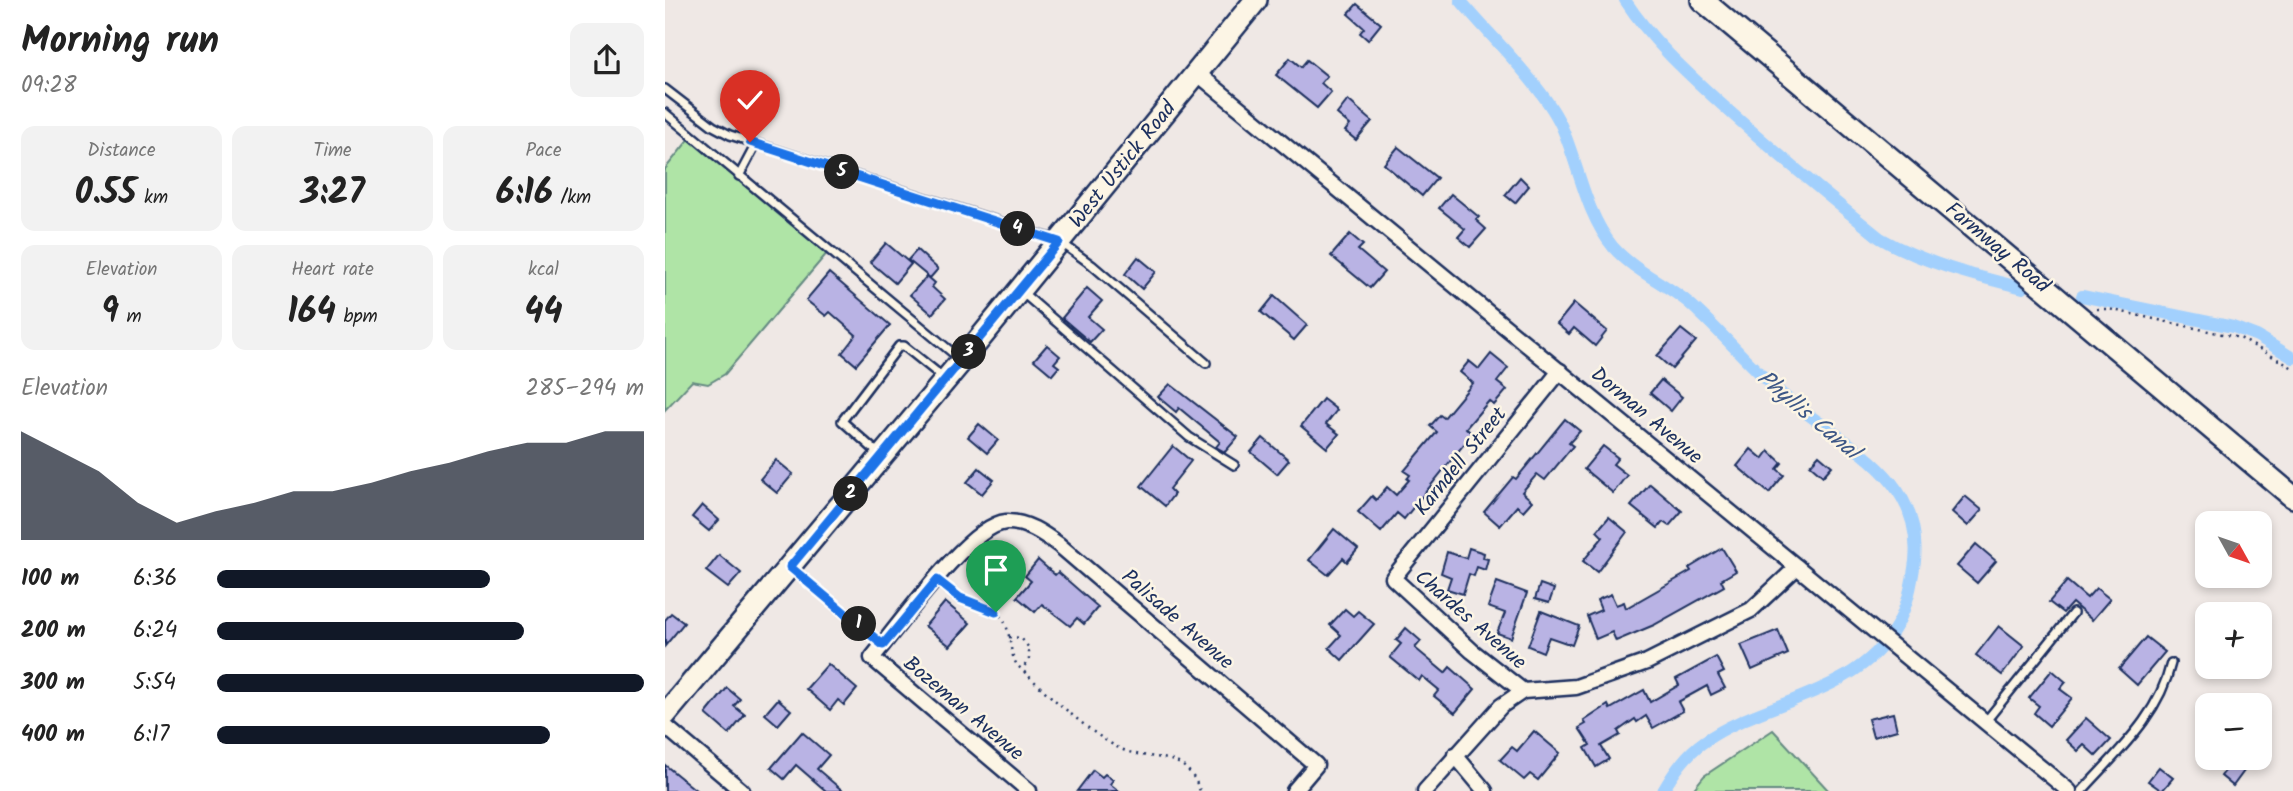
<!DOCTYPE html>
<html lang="en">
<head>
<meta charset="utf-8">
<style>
  :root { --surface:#fff; --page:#f2f2f2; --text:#222; --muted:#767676; --accent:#111827 }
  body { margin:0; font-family:Kalam,sans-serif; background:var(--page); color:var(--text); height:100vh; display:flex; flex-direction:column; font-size:26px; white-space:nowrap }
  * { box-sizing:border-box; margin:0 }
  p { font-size:23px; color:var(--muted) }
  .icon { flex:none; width:38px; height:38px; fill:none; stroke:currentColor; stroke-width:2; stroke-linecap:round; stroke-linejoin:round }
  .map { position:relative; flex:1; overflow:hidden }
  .drawer { display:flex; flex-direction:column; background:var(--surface); width:665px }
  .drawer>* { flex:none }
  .needle { width:46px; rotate:130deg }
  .fabs { position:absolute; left:1530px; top:511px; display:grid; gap:14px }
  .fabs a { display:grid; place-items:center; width:77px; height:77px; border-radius:14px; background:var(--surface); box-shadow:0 4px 10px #0003; font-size:35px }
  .pin { position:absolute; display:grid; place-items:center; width:60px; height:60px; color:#fff; margin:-72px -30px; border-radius:50% 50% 50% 0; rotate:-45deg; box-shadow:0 0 7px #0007 }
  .pin .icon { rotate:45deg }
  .km { position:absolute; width:35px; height:35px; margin:-18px; border-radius:50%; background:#222; color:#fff; font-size:19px; line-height:35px; text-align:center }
  .round { display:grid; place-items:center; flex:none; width:74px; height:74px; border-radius:14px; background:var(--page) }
  .overview { display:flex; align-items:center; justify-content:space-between; height:119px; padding:0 21px }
  h1 { font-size:38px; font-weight:800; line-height:52px }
  .stats { display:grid; grid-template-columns:repeat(3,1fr); gap:10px; height:119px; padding:7px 21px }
  .stats div { display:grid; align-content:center; border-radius:14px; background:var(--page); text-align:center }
  .stats b { font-size:35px; font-weight:800 }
  .stats small { font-size:19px; font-weight:400 }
  .stats p { font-size:19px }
  .chart { height:196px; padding:14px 21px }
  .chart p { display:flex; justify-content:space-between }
  .chart svg { width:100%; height:126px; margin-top:7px; fill:var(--accent); opacity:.7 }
  ul { padding:0 21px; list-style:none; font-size:23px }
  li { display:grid; grid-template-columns:112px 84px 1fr; align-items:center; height:52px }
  li i { height:18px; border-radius:9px; background:var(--accent) }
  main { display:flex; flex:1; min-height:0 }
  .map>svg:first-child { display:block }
  .green { fill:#afe4a6; stroke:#658a82; stroke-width:2 }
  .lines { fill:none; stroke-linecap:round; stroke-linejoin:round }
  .canal { stroke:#a2d0fd; stroke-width:12 }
  .building { fill:#b9b3e4; stroke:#1b2f5e; stroke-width:2 }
  .lane-casing { stroke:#1b2f5e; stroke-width:12 }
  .street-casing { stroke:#1b2f5e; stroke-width:19 }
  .secondary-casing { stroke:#1b2f5e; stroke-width:26 }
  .path { stroke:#1b2f5e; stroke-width:2.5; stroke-dasharray:2 5; stroke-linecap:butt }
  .lane { stroke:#fcf5e5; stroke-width:7 }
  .street { stroke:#fcf5e5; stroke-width:14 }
  .secondary { stroke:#fcf5e5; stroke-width:21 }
  .route-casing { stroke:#fff; stroke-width:14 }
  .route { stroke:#1a73e8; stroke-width:9 }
  .labels { text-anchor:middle; stroke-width:5; stroke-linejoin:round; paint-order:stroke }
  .street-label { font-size:21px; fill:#1b2f5e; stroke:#fcf5e5 }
  .water-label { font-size:23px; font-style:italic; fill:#3d5786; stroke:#fcf5e5 }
</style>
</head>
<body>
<main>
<section class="drawer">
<div class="overview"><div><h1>Morning run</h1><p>09:28</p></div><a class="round"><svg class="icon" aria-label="share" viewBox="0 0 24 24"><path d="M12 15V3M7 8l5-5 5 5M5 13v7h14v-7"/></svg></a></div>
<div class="stats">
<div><p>Distance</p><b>0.55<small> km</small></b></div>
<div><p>Time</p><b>3:27</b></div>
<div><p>Pace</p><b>6:16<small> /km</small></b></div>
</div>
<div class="stats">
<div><p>Elevation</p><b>9<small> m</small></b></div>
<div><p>Heart rate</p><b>164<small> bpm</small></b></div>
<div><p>kcal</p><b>44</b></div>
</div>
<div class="chart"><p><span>Elevation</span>285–294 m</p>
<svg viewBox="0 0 160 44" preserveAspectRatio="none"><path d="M0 44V6L10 13L20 20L30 31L40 38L50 34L60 31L70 27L80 27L90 24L100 20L110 17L120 13L130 10L140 10L150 6L160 6V44z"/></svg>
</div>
<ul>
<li><b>100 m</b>6:36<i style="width:64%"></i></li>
<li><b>200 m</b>6:24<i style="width:72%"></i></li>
<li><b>300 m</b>5:54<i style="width:100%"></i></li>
<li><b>400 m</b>6:17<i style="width:78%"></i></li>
</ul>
</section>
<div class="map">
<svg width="1628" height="791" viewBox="0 0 1628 791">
  <rect width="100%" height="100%" fill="#efe8e5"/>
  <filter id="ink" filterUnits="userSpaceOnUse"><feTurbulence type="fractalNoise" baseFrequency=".0143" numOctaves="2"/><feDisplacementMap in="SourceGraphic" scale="14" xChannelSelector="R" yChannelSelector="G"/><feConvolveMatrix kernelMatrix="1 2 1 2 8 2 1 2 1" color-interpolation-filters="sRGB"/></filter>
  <g filter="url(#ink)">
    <g class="green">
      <polygon points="29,133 163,252 60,374 43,384 27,381 0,410 0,169"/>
      <polygon points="1108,730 1164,791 1027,791 1039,776"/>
    </g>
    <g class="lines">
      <g class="canal">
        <path d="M795,0C824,35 878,86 896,125C914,165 920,213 948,247C969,271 1000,283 1024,303C1060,335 1090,373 1128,403C1183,447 1258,478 1250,561C1247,583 1243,605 1232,625C1193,696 1100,699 1040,741C1021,754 1009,772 998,791"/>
        <path d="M960,0C986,40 1019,70 1054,102C1106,149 1160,194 1215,238C1258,263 1310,276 1358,288"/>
        <polyline points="1417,296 1568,327 1592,336 1628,358"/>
      </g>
    </g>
    <g class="building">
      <polygon points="692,4 716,24 703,40 695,33 699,28 683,14"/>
      <polygon points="625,58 636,67 642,60 662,76 656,83 666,92 652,108 611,75"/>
      <polygon points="683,100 707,121 691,140 680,131 685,125 672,114"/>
      <polygon points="733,147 772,178 757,196 719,164"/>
      <polygon points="855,177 864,186 850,203 840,195"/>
      <polygon points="786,194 814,217 811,220 821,229 805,247 793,237 800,229 774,208"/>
      <polygon points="685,234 698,245 693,250 719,272 705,288 666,256"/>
      <polygon points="221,243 246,264 230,283 205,262"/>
      <polygon points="252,250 273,269 265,278 243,260"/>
      <polygon points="473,257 491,272 477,289 460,274"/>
      <polygon points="164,273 225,325 191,365 177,353 191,335 165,312 161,316 141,300"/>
      <polygon points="262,276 270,283 267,287 280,299 267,314 245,295"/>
      <polygon points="422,288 437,301 423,317 437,329 425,342 397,318"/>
      <polygon points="609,296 642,325 629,340 596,312"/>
      <polygon points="909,303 942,331 930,346 909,328 904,334 892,324"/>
      <polygon points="1016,329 1031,341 1007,369 992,356"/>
      <polygon points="382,345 395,356 389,363 394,367 387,375 369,360"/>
      <polygon points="826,354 843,368 832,382 842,390 829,405 824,401 801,428 807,434 739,519 732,513 716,532 693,512 707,496 711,500 722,487 731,495 744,480 742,479 745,475 739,471 772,432 765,426 775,415 779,418 808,383 795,372 804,361 814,369"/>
      <polygon points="996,380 1017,397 1006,411 985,393"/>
      <polygon points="505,384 573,437 560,452 551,447 555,442 514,408 511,412 493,397"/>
      <polygon points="658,399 672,410 661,424 674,434 662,448 636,426"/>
      <polygon points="900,419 915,431 904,443 908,446 880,480 872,474 857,492 867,501 858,511 852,506 835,526 819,512 848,477 851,479"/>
      <polygon points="314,424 333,440 322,453 303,437"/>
      <polygon points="598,438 624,460 612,474 586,452"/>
      <polygon points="508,446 526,461 504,489 509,494 500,506 476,486"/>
      <polygon points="938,446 953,458 948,464 962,475 948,493 919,469"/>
      <polygon points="1086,449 1098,459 1104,451 1117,463 1112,469 1119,475 1104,493 1072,466"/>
      <polygon points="1154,455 1167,466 1158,476 1145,465"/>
      <polygon points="111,460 128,474 112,493 95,479"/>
      <polygon points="314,468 329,480 317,494 302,482"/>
      <polygon points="985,484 1017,511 1004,526 998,522 993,528 966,506"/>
      <polygon points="1300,496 1317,510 1303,526 1287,512"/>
      <polygon points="37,505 54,520 44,531 27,517"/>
      <polygon points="944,517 962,532 932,572 918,561 938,537 932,531"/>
      <polygon points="669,529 693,549 682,562 678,558 663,575 644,560"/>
      <polygon points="1311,544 1331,561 1312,583 1292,566"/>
      <polygon points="804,548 819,553 818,558 823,559 820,570 812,567 809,576 804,574 798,594 782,589 786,577 776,573 782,552 801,558"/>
      <polygon points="1057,548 1071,571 1056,580 1059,586 989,625 951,641 947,632 931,639 922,616 936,610 932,600 946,594 951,605 959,602 961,608 1026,571 1024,568"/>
      <polygon points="54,555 76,573 63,588 41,571"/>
      <polygon points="373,560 390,575 393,572 433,607 419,624 412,618 405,626 377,604 370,612 352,597 366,581 360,576"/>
      <polygon points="1402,581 1422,598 1431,588 1445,599 1427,620 1407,603 1398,613 1384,602"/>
      <polygon points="832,582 862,593 846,638 832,633 840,613 823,607"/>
      <polygon points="875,584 889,589 884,603 870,599"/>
      <polygon points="280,602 305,623 285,646 260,626"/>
      <polygon points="680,609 688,616 693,611 709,624 677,660 664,648 676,635 665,625"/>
      <polygon points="876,611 914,626 907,645 884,637 878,652 863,646"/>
      <polygon points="6,613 19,623 0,646 0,620"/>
      <polygon points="1334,626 1359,646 1337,675 1311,655"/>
      <polygon points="741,628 756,641 750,648 780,673 785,667 810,689 790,713 769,696 774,690 757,676 754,681 725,657 736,644 731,640"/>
      <polygon points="1113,630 1123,654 1087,670 1076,645"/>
      <polygon points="1481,637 1500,652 1472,685 1454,669"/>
      <polygon points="1051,657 1059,672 1053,675 1060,688 1046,695 1042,686 1013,702 1018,711 988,728 981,716 972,722 970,719 953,731 955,735 936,746 944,759 931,767 920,748 925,745 914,728 921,724 919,721 943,705 945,709 979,690 985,702 1014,685 1011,679"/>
      <polygon points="163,664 192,689 179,705 173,700 165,710 141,689"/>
      <polygon points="1387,670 1401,682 1395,689 1407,698 1384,726 1369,713 1374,706 1364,698"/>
      <polygon points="62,688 75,699 69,706 80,715 64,734 41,714"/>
      <polygon points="113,699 126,710 113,725 100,714"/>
      <polygon points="1228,713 1232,730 1208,737 1203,719"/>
      <polygon points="1421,718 1446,740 1431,756 1419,745 1413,751 1401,740"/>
      <polygon points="869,731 895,753 873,780 865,774 859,780 835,760 847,747 852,751"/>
      <polygon points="137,732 164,755 152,769 178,791 161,791 131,765 119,779 106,768"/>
      <polygon points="1543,758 1583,758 1575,768 1579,771 1568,786 1556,776 1560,771"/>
      <polygon points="0,765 32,791 0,791"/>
      <polygon points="1494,767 1508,778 1497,791 1483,781"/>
      <polygon points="428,770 437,777 440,774 448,780 445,784 454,791 412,791"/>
    </g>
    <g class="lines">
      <g class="lane-casing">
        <g id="lane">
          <polyline points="0,89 48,126 65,135 394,241 427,265 541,363"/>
          <polyline points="0,113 295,359"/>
          <polyline points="74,176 91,144"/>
          <polyline points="358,293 524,437 569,465"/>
          <polyline points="214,454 177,421 234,346 239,346 280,379"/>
          <polyline points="1321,721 1408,613"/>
          <path d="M1417,791C1452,752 1494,716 1506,663"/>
        </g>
      </g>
      <g class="street-casing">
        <g id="street">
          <polyline points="532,73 1404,791"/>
          <polyline points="858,691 807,651 728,578 895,371"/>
          <polyline points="0,726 77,791"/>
          <polyline points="790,755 820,791"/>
          <path d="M364,791L207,658C233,627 304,525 341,522C361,521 379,534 394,545L651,765L629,791"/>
          <polyline points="760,791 836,706 858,691 911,687 982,662 1086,610 1132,567"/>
        </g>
      </g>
      <g class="secondary-casing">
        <g id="secondary">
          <polyline points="1037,0 1628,497"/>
          <polyline points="0,715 304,352 591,0"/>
        </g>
      </g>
      <g class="path">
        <polyline points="1432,309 1444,309 1575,338 1628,368"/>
        <polyline points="138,578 208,636"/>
        <path d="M280,586C287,593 294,598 302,602C314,607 329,608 337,618C347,631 343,651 352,665C376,688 425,734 454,748C486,764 519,746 535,791"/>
        <polyline points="344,637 356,638 364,648 364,659 357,670"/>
      </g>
      <use href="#lane" class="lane"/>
      <use href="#street" class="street"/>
      <use href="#secondary" class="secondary"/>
    </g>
  </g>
  <g class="lines" filter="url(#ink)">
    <g class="route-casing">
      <polyline id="route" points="85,142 394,242 125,567 218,645 272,580 295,598 331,612"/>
    </g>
    <use href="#route" class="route"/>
  </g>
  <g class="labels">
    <g class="street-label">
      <text transform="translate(457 164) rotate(-51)" y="7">West Ustick Road</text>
      <text transform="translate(1333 247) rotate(40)" y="7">Farmway Road</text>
      <text transform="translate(982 415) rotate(40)" y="7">Dorman Avenue</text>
      <text transform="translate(795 461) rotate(-51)" y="7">Karndell Street</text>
      <text transform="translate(513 619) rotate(41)" y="7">Palisade Avenue</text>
      <text transform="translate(806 619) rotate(41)" y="7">Chardes Avenue</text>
      <text transform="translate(299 708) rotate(40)" y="7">Bozeman Avenue</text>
    </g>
    <g class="water-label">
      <text transform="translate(1144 414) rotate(40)" y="8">Phyllis Canal</text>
    </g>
  </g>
</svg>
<div class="fabs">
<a><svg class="needle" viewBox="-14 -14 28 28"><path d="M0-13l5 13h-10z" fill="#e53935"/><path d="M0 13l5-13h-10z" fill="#767676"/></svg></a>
<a>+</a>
<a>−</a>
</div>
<div class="pin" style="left:331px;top:612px;background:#1e9e55"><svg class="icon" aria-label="arrive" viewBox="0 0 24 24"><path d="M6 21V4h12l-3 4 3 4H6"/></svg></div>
<div class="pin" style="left:85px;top:142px;background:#d93025"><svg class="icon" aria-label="check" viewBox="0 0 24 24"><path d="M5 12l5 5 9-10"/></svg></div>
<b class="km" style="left:194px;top:624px">1</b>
<b class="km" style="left:186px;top:494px">2</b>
<b class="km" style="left:304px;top:352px">3</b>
<b class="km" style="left:353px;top:229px">4</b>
<b class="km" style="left:177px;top:172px">5</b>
</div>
</main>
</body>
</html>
